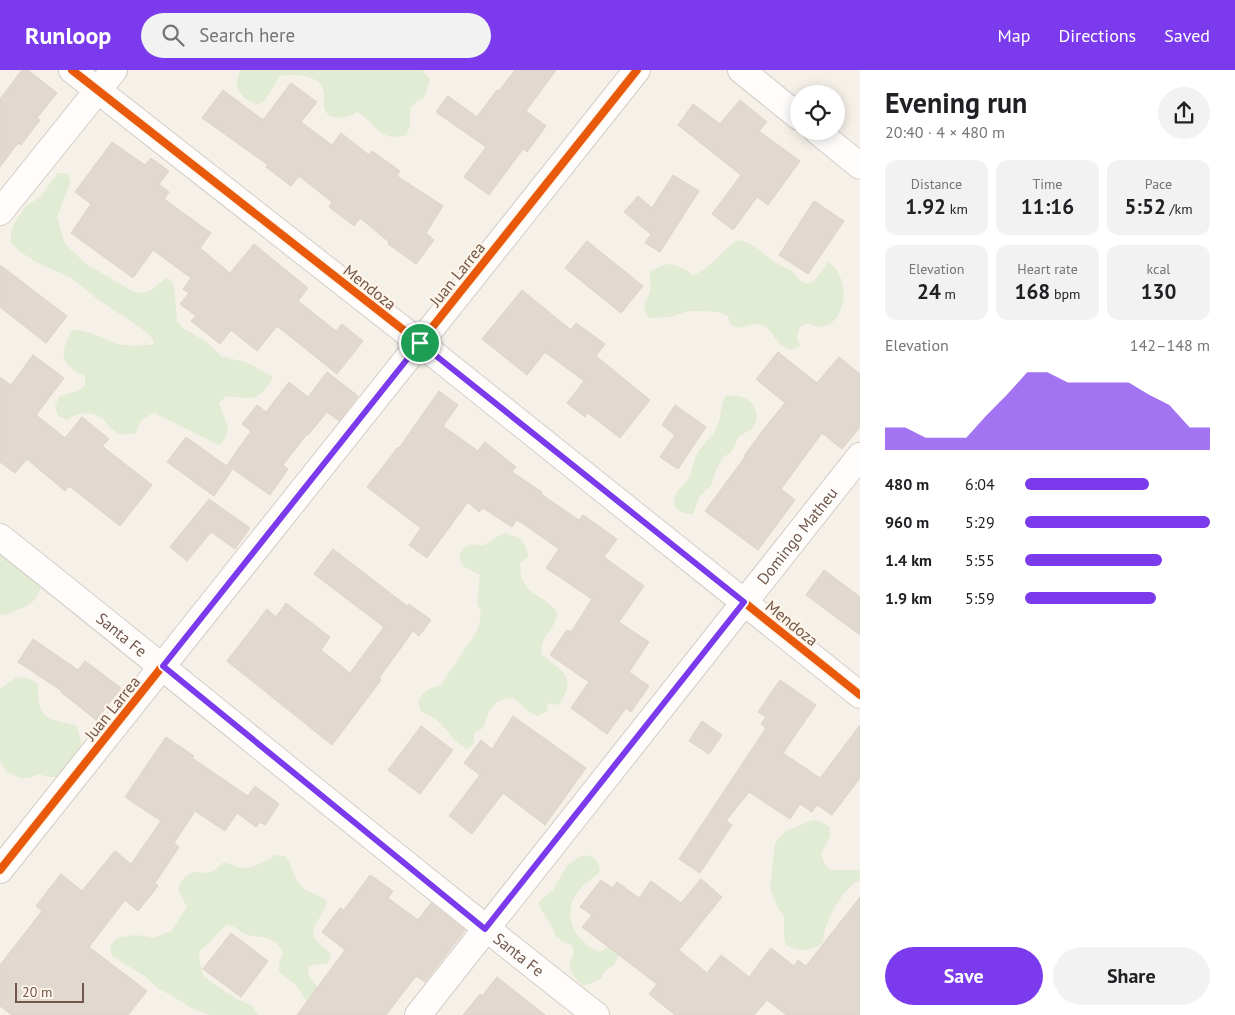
<!DOCTYPE html>
<html lang="en">
<head>
<meta charset="utf-8">
<style>
  :root { --surface:#fff; --page:#f2f2f2; --text:#202124; --muted:#757577; --accent:#7c3aed }
  body { margin:0; font-family:"PT Sans",sans-serif; background:var(--page); color:var(--text); height:100vh; display:flex; flex-direction:column; font-size:19px; white-space:nowrap }
  * { box-sizing:border-box; margin:0 }
  p { font-size:16px; color:var(--muted) }
  .icon { flex:none; width:28px; height:28px; fill:none; stroke:currentColor; stroke-width:2; stroke-linecap:round; stroke-linejoin:round }
  .map { position:relative; flex:1; overflow:hidden }
  .sheet { display:flex; flex-direction:column; background:var(--surface); width:375px }
  .sheet>* { flex:none }
  .buttons { position:absolute; left:790px; top:15px; display:grid; gap:10px }
  .buttons a { display:grid; place-items:center; width:55px; height:55px; border-radius:50%; background:var(--surface); box-shadow:0 2px 12px #0003; font-size:25px }
  .scale { position:absolute; left:15px; bottom:12px; width:69px; box-sizing:border-box; padding-left:5px; border:2px solid #71574a; border-top:0; font-size:14px; line-height:18px; white-space:nowrap; color:#71574a; -webkit-text-stroke:4px #fef5e8; paint-order:stroke }
  .pin { position:absolute; display:grid; place-items:center; width:42px; height:42px; color:#fff; margin:-21px; border:2px solid #fff; border-radius:50%; box-shadow:0 1px 5px #0007 }
  .round { display:grid; place-items:center; flex:none; width:52px; height:52px; border-radius:26px; background:var(--page) }
  .head { display:flex; align-items:center; justify-content:space-between; height:85px; padding:0 25px }
  h1 { font-size:28px; font-weight:700; line-height:38px }
  .metrics { display:grid; grid-template-columns:repeat(3,1fr); gap:8px; height:85px; padding:5px 25px }
  .metrics div { display:grid; align-content:center; border-radius:12px; background:var(--page); text-align:center }
  .metrics b { font-size:21px; font-weight:700 }
  .metrics small { font-size:14px; font-weight:400 }
  .metrics p { font-size:14px }
  .chart { height:140px; padding:10px 25px }
  .chart p { display:flex; justify-content:space-between }
  .chart svg { width:100%; height:90px; margin-top:5px; fill:var(--accent); opacity:.7 }
  .button { display:flex; gap:10px; margin-top:auto; padding:10px 25px }
  .button a { flex:1; height:58px; border-radius:30px; background:var(--accent); color:#fff; font-size:20px; font-weight:700; line-height:58px; text-align:center }
  .button a+a { background:var(--page); color:var(--text) }
  ul { padding:0 25px; list-style:none; font-size:16px }
  li { display:grid; grid-template-columns:80px 60px 1fr; align-items:center; height:38px }
  li i { height:12px; border-radius:6px; background:var(--accent) }
  header { display:flex; align-items:center; gap:30px; box-sizing:border-box; height:70px; padding:0 25px; background:var(--accent); color:#fff }
  header strong { font-size:24px }
  nav { display:flex; gap:28px; margin-inline-start:auto; font-size:18px }
  .search { width:350px; height:45px; background:var(--page); display:flex; align-items:center; gap:12px; box-sizing:border-box; padding:0 18px; border-radius:28px; color:var(--muted); font-size:19px }
  main { display:flex; flex:1; min-height:0 }
  .map>svg:first-child { display:block }
  .green { fill:#e2ebd3 }
  .building { fill:#e1d8d0; stroke:#ded3ca }
  .lines { fill:none; stroke-linecap:round; stroke-linejoin:round }
  .minor-casing { stroke:#d4cdc6; stroke-width:28 }
  .minor { stroke:#fefdfc; stroke-width:26 }
  .cycleway-casing { stroke:#fef5e8; stroke-width:11 }
  .cycleway { stroke:#e8590c; stroke-width:8 }
  .route-casing { stroke:#fff; stroke-width:10 }
  .route { stroke:#7c3aed; stroke-width:6 }
  .labels { text-anchor:middle; stroke-width:4.5; stroke-linejoin:round; paint-order:stroke }
  .street-label { font-size:16px; fill:#71574a; stroke:#fef5e8 }
</style>
</head>
<body>
<header>
<strong>Runloop</strong>
<div class="search"><svg class="icon" aria-label="search" viewBox="0 0 24 24"><circle cx="10" cy="10" r="6"/><path d="M15 15l6 6"/></svg>Search here</div>
<nav><a>Map</a><a>Directions</a><a>Saved</a></nav>
</header>
<main>
<div class="map">
<svg width="860" height="945" viewBox="0 0 860 945">
  <rect width="100%" height="100%" fill="#f5f0e8"/>
  <g class="green">
    <path d="M241,0H422L430,10L424,28L416,32L410,38V57L406,65C379,73 377,53 357,42C347,48 340,49 329,46C319,33 327,31 323,19C319,5 291,3 280,6L265,30L257,35C240,26 231,19 241,0Z"/>
    <path d="M58,103H67L71,111L57,147L65,174L86,194L134,222L144,223L153,219L167,207L174,214L177,252L183,258L208,273L221,286L248,293L273,307C257,334 254,328 226,326L219,333C223,350 236,359 219,375L155,343C144,347 139,351 136,363C129,364 122,366 116,362C111,359 108,354 104,350C94,340 78,342 67,350L58,346L55,336L59,327C69,323 77,323 85,315V306C58,295 60,282 72,260C89,259 102,269 117,274C128,277 142,275 153,275L154,270L140,257L97,229L73,209L36,192L18,180L11,173V163L14,154L25,137L41,126Z"/>
    <path d="M738,170C756,174 759,180 771,190C783,199 791,196 799,210L808,214L816,209L828,192C858,212 841,272 808,253L800,257L797,267L800,276L791,280C766,270 775,245 740,258L731,255L728,246L719,242L698,241H688L669,247L649,248C639,231 648,234 650,220C651,214 650,208 650,202C670,189 676,194 693,205C712,198 721,180 738,170Z"/>
    <path d="M726,325C732,327 737,325 742,327C753,330 761,346 754,356C751,360 743,364 738,367L735,376L730,383L722,388L714,405L712,414L699,427L693,444L683,443L675,437C672,418 684,420 690,405C693,399 693,392 696,386C700,377 709,370 715,361C722,350 720,336 726,325Z"/>
    <path d="M505,463C519,467 527,471 528,487L520,493C519,526 542,522 557,542C556,561 540,564 541,584C562,601 579,607 558,635L548,633L546,642L537,646L528,641L514,628C491,629 490,639 483,658L474,663V673L467,679C447,669 446,649 421,642L418,632C423,621 428,618 440,616L477,561L480,550L481,541L477,534L480,505L463,496L459,487L462,479L471,474C488,479 490,468 505,463Z"/>
    <path d="M0,474L40,513C41,529 30,535 17,540C12,542 8,545 1,545L0,544Z"/>
    <path d="M17,607L30,609L38,614C38,631 38,646 57,651C64,653 70,653 77,656L82,676L58,707H48L38,704L30,708H20L7,702L0,692V619Z"/>
    <path d="M813,750L822,752L830,757V766L821,784L824,793L830,800H860V810C842,818 823,853 823,873C811,881 798,883 786,875L784,866V846L778,838L770,819L775,773L786,761Z"/>
    <path d="M276,785L285,786C293,796 293,807 300,815C307,823 318,823 327,832L324,841L313,858L315,870L331,884L328,893L308,896L309,905L320,920L311,936C304,930 302,922 296,915C291,910 284,907 279,901V892L283,883C275,864 261,869 245,864C238,861 238,857 227,855C217,862 211,873 200,880L199,889L204,907L235,928L252,936L258,945H210L193,939L169,924L160,920L146,907L112,886L110,876L117,868L136,865L154,868L171,861L187,837L178,819C181,810 187,802 198,802C200,802 203,803 206,803C212,803 218,797 222,793C229,793 232,795 238,797C251,801 265,791 276,785Z"/>
    <path d="M583,785C595,786 599,790 600,802C592,808 582,815 577,823C561,845 576,873 600,882L616,872L623,878L614,895L606,900L601,908L592,913L583,916C572,904 565,899 574,884L572,875L563,872L555,866C553,851 542,847 539,832L553,820L567,796Z"/>
  </g>
  <g class="building">
    <polygon points="22,0 28,0 57,23 37,48 40,50 21,75 18,73 0,97 0,29"/>
    <polygon points="515,0 556,0 526,41 546,56 527,82 523,79 489,125 464,107 486,77 436,42 448,26 477,47 497,20 499,21"/>
    <polygon points="291,13 317,32 301,52 332,75 341,63 369,85 372,81 400,101 397,106 443,136 426,163 434,170 416,194 388,174 389,172 360,148 354,156 329,137 332,132 299,106 291,116 266,97 268,95 202,48 223,20 263,50"/>
    <polygon points="740,30 767,52 759,61 800,91 768,135 757,127 733,160 712,144 741,105 678,55 693,34 720,54"/>
    <polygon points="112,72 145,95 151,88 169,101 159,114 169,122 164,129 211,163 200,178 230,203 254,174 308,218 298,231 336,261 342,254 363,271 337,304 277,256 257,281 231,260 220,274 191,251 196,246 180,234 189,223 183,219 191,208 153,180 133,208 71,163 91,134 75,122"/>
    <polygon points="673,105 699,121 660,182 645,173 651,164 624,142 638,126 652,138"/>
    <polygon points="814,131 844,151 808,204 779,185"/>
    <polygon points="587,171 643,216 621,243 565,198"/>
    <polygon points="0,195 67,246 46,273 0,237"/>
    <polygon points="522,220 571,260 576,253 605,274 596,286 650,330 620,368 588,343 585,347 567,333 584,311 545,282 527,305 482,269"/>
    <polygon points="778,282 817,313 839,287 860,304 860,357 842,379 822,363 781,419 795,430 758,480 705,441 745,387 744,386 763,360 785,333 756,309"/>
    <polygon points="33,285 64,308 36,345 65,368 82,347 109,369 102,376 152,415 120,456 69,416 65,421 27,389 15,403 0,392 0,307 11,315"/>
    <polygon points="327,302 358,326 339,351 327,342 308,365 307,364 283,395 288,399 270,425 227,395 251,361 242,354 257,335 266,342 289,312 308,327"/>
    <polygon points="439,321 458,335 443,356 478,381 485,372 516,397 512,402 542,422 541,424 579,450 583,445 617,469 604,487 644,516 619,552 649,572 629,602 649,616 631,642 626,638 607,664 571,638 589,612 550,585 567,560 571,562 592,529 546,498 559,479 522,453 516,450 512,457 483,438 479,442 468,432 427,488 409,475 421,458 367,417 398,377 399,378"/>
    <polygon points="675,335 706,357 678,399 660,387 675,365 662,355"/>
    <polygon points="186,367 232,400 214,426 167,392"/>
    <polygon points="209,429 250,458 235,479 211,462 187,491 170,477"/>
    <polygon points="333,479 407,536 409,534 431,550 419,566 413,561 379,608 381,610 332,675 227,591 267,539 276,547 286,533 330,567 321,580 350,603 384,557 314,504"/>
    <polygon points="824,500 860,527 860,565 806,525"/>
    <polygon points="33,569 78,600 85,591 121,618 96,650 61,622 62,621 18,592"/>
    <polygon points="780,610 816,635 783,683 820,708 860,655 860,708 832,745 817,735 812,742 800,734 790,749 749,722 726,751 732,755 700,803 679,789 766,658 761,654 766,647 758,642"/>
    <polygon points="513,646 586,698 545,755 503,723 472,764 449,746 480,705 464,693 481,670 492,679"/>
    <polygon points="702,651 722,665 709,684 689,671"/>
    <polygon points="421,656 453,680 420,724 388,700"/>
    <polygon points="166,667 194,686 192,688 248,726 255,716 279,734 265,755 260,752 256,757 237,743 225,761 195,741 174,773 179,777 155,813 158,816 138,841 125,830 89,877 147,921 128,945 12,945 0,936 0,895 42,841 36,836 61,804 82,821 115,781 131,794 161,751 125,727"/>
    <polygon points="370,805 393,821 388,828 418,850 431,833 465,860 425,912 416,906 386,945 297,945 345,880 322,862 340,838 344,840"/>
    <polygon points="701,809 722,827 679,880 707,903 721,885 749,907 771,878 794,896 798,890 806,896 860,827 860,945 786,945 767,930 754,945 675,945 649,924 657,914 582,857 592,845 580,837 601,810 612,818 617,812 639,828 651,811 681,833"/>
    <polygon points="231,863 268,891 241,927 203,899"/>
    <polygon points="497,907 545,945 463,945 480,924 482,926"/>
  </g>
  <g class="lines">
    <g class="minor-casing">
      <g id="minor">
        <polyline points="72,0 420,273 860,625"/>
        <polyline points="741,0 799,47"/>
        <polyline points="817,61 860,96"/>
        <polyline points="0,142 114,0"/>
        <path id="s1" d="M0,467C199,625 395,788 596,945"/>
        <polyline points="0,800 637,0"/>
        <path id="s2" d="M418,945L860,386"/>
      </g>
    </g>
    <use href="#minor" class="minor"/>
    <g class="cycleway-casing">
      <g id="cycleway">
        <polyline points="72,0 420,273 860,625"/>
        <polyline points="0,800 637,0"/>
      </g>
    </g>
    <use href="#cycleway" class="cycleway"/>
  </g>
  <g class="lines">
    <g class="route-casing">
      <polygon id="route" points="420,273 744,532 485,859 163,596"/>
    </g>
    <use href="#route" class="route"/>
  </g>
  <g class="labels">
    <g class="street-label">
      <text transform="translate(457 204) rotate(-51)" y="6">Juan Larrea</text>
      <text transform="translate(370 217) rotate(38)" y="6">Mendoza</text>
      <text dy="6" stroke="none"><textPath href="#s2" startOffset="611">Domingo Matheu</textPath></text>
      <text transform="translate(792 553) rotate(39)" y="6">Mendoza</text>
      <text dy="6" stroke="none"><textPath href="#s1" startOffset="156">Santa Fe</textPath></text>
      <text transform="translate(112 638) rotate(-51)" y="6">Juan Larrea</text>
      <text dy="6" stroke="none"><textPath href="#s1" startOffset="666">Santa Fe</textPath></text>
    </g>
  </g>
</svg>
<div class="buttons">
<a><svg class="icon" aria-label="locate" viewBox="0 0 24 24"><circle cx="12" cy="12" r="6"/><path d="M12 2v4M12 18v4M2 12h4M18 12h4"/></svg></a>
</div>
<div class="scale">20 m</div>
<div class="pin" style="left:420px;top:273px;background:#1e9e55"><svg class="icon" aria-label="arrive" viewBox="0 0 24 24"><path d="M6 21V4h12l-3 4 3 4H6"/></svg></div>
</div>
<section class="sheet">
<div class="head"><div><h1>Evening run</h1><p>20:40 · 4 × 480 m</p></div><a class="round"><svg class="icon" aria-label="share" viewBox="0 0 24 24"><path d="M12 15V3M7 8l5-5 5 5M5 13v7h14v-7"/></svg></a></div>
<div class="metrics">
<div><p>Distance</p><b>1.92<small> km</small></b></div>
<div><p>Time</p><b>11:16</b></div>
<div><p>Pace</p><b>5:52<small> /km</small></b></div>
</div>
<div class="metrics">
<div><p>Elevation</p><b>24<small> m</small></b></div>
<div><p>Heart rate</p><b>168<small> bpm</small></b></div>
<div><p>kcal</p><b>130</b></div>
</div>
<div class="chart"><p><span>Elevation</span>142–148 m</p>
<svg viewBox="0 0 160 44" preserveAspectRatio="none"><path d="M0 44V33L10 33L20 38L30 38L40 38L50 27L60 17L70 6L80 6L90 11L100 11L110 11L120 11L130 17L140 22L150 33L160 33V44z"/></svg>
</div>
<ul>
<li><b>480 m</b>6:04<i style="width:67%"></i></li>
<li><b>960 m</b>5:29<i style="width:100%"></i></li>
<li><b>1.4 km</b>5:55<i style="width:74%"></i></li>
<li><b>1.9 km</b>5:59<i style="width:71%"></i></li>
</ul>
<div class="button"><a>Save</a><a>Share</a></div>
</section>
</main>
</body>
</html>
